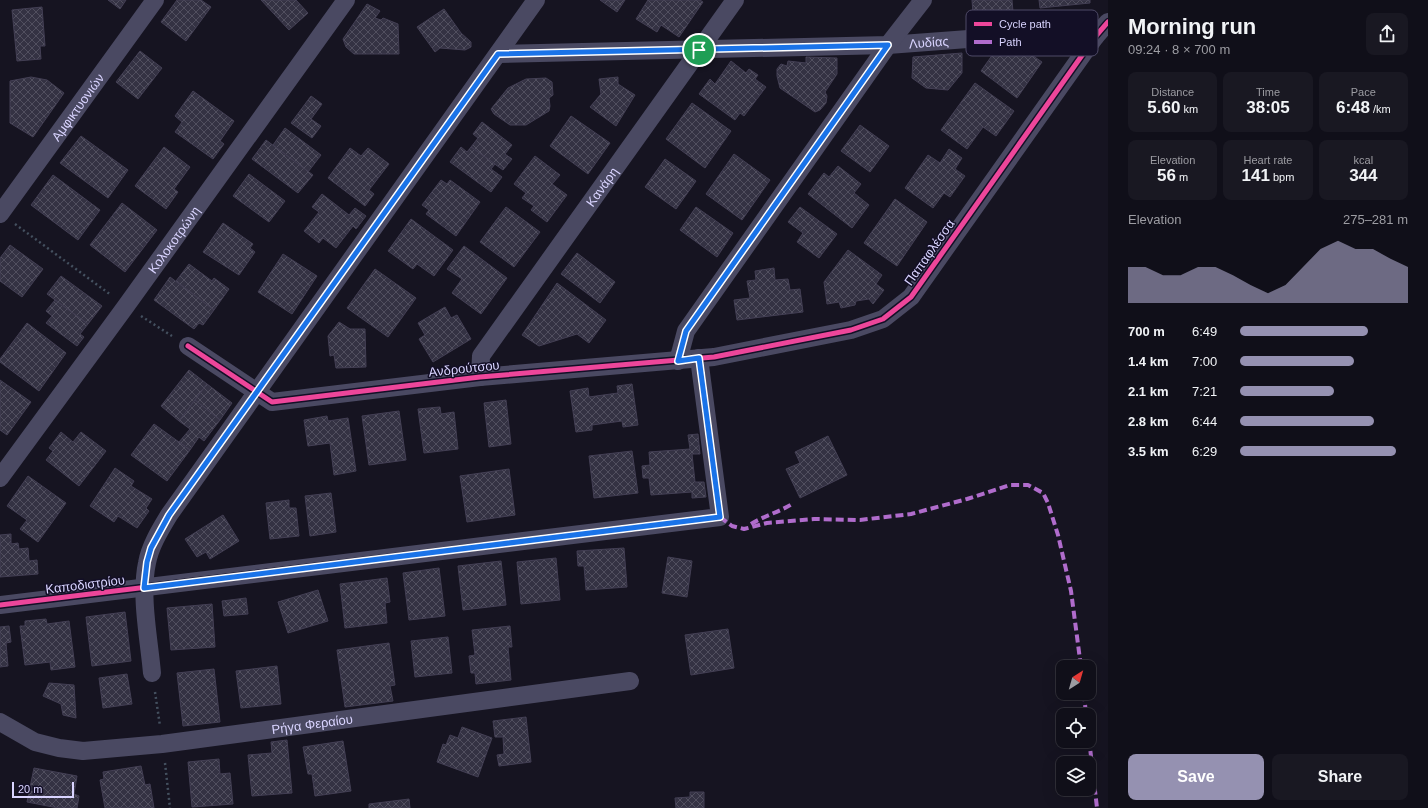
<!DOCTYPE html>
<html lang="en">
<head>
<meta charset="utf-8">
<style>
  :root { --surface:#100f19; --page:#191822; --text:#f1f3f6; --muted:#9c9ca2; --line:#302f38; --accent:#9591b1 }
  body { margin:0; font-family:Arial,sans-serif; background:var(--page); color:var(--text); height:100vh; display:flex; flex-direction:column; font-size:15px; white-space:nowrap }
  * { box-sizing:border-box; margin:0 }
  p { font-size:13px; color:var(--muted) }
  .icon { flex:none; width:22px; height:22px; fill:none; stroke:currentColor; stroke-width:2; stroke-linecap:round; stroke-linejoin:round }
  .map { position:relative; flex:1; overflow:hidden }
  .side { display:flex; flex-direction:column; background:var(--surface); width:320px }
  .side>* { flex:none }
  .needle { width:26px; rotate:37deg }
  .fabs { position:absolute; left:1056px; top:660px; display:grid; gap:8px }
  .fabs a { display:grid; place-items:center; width:40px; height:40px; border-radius:8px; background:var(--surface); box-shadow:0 4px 16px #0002,0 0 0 1px var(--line); font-size:20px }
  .scale { position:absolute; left:12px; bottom:10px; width:62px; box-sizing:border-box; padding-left:4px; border:2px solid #d9d4ff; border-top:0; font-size:11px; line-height:14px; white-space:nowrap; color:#d9d4ff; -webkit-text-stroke:3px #130f26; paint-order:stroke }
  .pin { position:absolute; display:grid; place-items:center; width:34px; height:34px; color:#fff; margin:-17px; border:2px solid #fff; border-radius:50%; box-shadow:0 1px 4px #0007 }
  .round { display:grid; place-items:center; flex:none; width:42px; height:42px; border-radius:8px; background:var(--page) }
  .overview { display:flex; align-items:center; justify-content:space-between; height:68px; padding:0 20px }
  h1 { font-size:22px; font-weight:700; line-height:30px }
  .figures { display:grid; grid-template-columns:repeat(3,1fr); gap:6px; height:68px; padding:4px 20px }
  .figures div { display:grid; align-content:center; border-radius:8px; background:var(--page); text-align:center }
  .figures b { font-size:17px; font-weight:700 }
  .figures small { font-size:11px; font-weight:400 }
  .figures p { font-size:11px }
  .chart { height:112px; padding:8px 20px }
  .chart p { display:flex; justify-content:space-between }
  .chart svg { width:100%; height:72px; margin-top:4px; fill:var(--accent); opacity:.7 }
  .primary-button { display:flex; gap:8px; margin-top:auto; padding:8px 20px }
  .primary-button a { flex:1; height:46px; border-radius:8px; background:var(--accent); color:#fff; font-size:16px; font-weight:700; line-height:46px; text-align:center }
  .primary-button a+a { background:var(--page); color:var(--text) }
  ul { padding:0 20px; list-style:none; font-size:13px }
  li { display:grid; grid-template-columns:64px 48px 1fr; align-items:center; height:30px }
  li i { height:10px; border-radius:5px; background:var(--accent) }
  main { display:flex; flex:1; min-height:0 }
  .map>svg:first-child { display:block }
  .building { fill:url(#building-cross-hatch); stroke:#433f54 }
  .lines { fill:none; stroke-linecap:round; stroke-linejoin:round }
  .path { stroke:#44505f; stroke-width:2.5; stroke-dasharray:2 3; stroke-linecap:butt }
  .street { stroke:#4a4962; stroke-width:18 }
  .quiet { stroke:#b06ccc; stroke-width:4; stroke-dasharray:8 4; stroke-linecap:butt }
  .cycleway-casing { stroke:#130f26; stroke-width:8 }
  .cycleway { stroke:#ed469a; stroke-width:5 }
  .route-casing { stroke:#fff; stroke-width:8 }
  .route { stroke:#1a73e8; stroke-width:5 }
  .labels { text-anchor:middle; stroke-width:3; stroke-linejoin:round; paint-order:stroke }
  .street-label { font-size:13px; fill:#d9d4ff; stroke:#130f26 }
  .key { fill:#130f26; stroke:#4e4a67; stroke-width:1 }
  .key-label { font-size:11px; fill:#d9d4ff }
</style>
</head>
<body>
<main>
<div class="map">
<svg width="1108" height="808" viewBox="0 0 1108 808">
  <defs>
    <pattern id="building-cross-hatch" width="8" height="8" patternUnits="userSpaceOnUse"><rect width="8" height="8" fill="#343243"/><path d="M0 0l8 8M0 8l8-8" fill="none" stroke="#514f5f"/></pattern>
  </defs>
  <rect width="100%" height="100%" fill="#161421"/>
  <g class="building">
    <polygon points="108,0 126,0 120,9"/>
    <polygon points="177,0 201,0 211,7 186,41 161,22"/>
    <polygon points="261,0 296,0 308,13 289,30"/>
    <polygon points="600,0 625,0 617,12"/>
    <polygon points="648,0 700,0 703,2 679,37 661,25 657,32 636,19"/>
    <polygon points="972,0 1012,0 1013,12 973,14"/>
    <polygon points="1039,0 1090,0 1090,3 1040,8"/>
    <polygon points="367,4 380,11 375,18 381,20 383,18 398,24 399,54 354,54 346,47 343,39"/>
    <polygon points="42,7 45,46 40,46 41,59 17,61 12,10"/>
    <polygon points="444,9 461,33 471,42 471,47 465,50 440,48 435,52 417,27"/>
    <polygon points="1017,45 1042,62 1017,98 981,71 998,47 1004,47 1013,50"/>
    <polygon points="140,51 162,68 138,99 116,82"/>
    <polygon points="962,53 962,73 948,90 926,88 912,78 913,57"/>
    <polygon points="806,57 837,58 837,74 825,92 827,96 826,103 820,110 815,112 780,88 777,76 777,69 781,64 787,66 788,61 806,63"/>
    <polygon points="731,61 746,73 749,69 758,75 755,79 766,87 744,116 740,113 735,120 699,94 710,79 715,84"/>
    <polygon points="31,77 47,80 64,93 33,137 10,123 10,81"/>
    <polygon points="618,77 618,84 635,95 616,126 590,107 601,94 599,79"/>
    <polygon points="546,78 552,82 553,95 549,98 550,106 549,111 526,125 510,125 494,114 491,109 508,88 526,79"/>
    <polygon points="975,83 1014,111 996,136 983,127 967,149 941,130"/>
    <polygon points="193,91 234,121 220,141 224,144 213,159 175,132 182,122 175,116"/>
    <polygon points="311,96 322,104 311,119 321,126 312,138 291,123"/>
    <polygon points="692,103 731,131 705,168 666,139"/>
    <polygon points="571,116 610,143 588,174 550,146"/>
    <polygon points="482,122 512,145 505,154 512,159 503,170 471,147 478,138 473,134"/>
    <polygon points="860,125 889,146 870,172 841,151"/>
    <polygon points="285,128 321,155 308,172 273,145"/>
    <polygon points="81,136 128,170 108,198 60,163"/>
    <polygon points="266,140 313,175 298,193 252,159"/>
    <polygon points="164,147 190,167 174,189 178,192 166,209 135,186"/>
    <polygon points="461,147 467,152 471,147 495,164 491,169 502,177 491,192 450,162"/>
    <polygon points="350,148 361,156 368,148 389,164 369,190 374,194 365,206 328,178"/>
    <polygon points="949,149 962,158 955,169 965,176 950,197 944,193 933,208 905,188 928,155 940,163"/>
    <polygon points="734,154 770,180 742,220 706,194"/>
    <polygon points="535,156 560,175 552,184 567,195 547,222 531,210 534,206 522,198 526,193 514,184"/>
    <polygon points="665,159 696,181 676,209 645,187"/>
    <polygon points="838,166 861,184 854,193 869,205 852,228 808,194 824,173 829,177"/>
    <polygon points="249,174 285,201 269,222 233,196"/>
    <polygon points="53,175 100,210 78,240 31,205"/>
    <polygon points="441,180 447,184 450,180 480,202 456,236 426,214 429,210 422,205"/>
    <polygon points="322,194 349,215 355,208 366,216 356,229 353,226 336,248 323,238 319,243 304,231 319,212 312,207"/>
    <polygon points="895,199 927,222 897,266 864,243"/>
    <polygon points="122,203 157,230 125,272 90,245"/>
    <polygon points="506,207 540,232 514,267 480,242"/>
    <polygon points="696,207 733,233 717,257 680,230"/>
    <polygon points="800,207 837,234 819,258 797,242 803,233 788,222"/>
    <polygon points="411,219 453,250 434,276 417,264 413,269 388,251"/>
    <polygon points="223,223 253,244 250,248 255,252 239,275 203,252"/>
    <polygon points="10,245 43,269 22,297 0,281 0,258"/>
    <polygon points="464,246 507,278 481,314 452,293 462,279 447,269"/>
    <polygon points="848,250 882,275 876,284 884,290 873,304 869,299 856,301 855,305 841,308 839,302 827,304 824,282"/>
    <polygon points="577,253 615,282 600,303 561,274"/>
    <polygon points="283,254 317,276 292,314 258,292"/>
    <polygon points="189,264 212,281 214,278 229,289 214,310 176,281"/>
    <polygon points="774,268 775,280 788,279 790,290 800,289 803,312 737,320 734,300 750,298 747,281 756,280 755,271"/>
    <polygon points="375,269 416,298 388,337 347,308"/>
    <polygon points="61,276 102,306 88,324 47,294"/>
    <polygon points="170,277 214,310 203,325 199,323 194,329 154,300"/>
    <polygon points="557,283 606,320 589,343 577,334 539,346 522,335"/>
    <polygon points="55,300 88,324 80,334 84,337 77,346 46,323 52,316 46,311"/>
    <polygon points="445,307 451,318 457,315 471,339 433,362 419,339 425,335 418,323"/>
    <polygon points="339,322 350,329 365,329 366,367 336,368 334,355 330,356 328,336"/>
    <polygon points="27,323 66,353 39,391 0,362 0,359"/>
    <polygon points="189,370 207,384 179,421 161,406"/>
    <polygon points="0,380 31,402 7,435 0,430"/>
    <polygon points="207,384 232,403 220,420 195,400"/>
    <polygon points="632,384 638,425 623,427 622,421 592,425 592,430 576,432 570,391 588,388 589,397 618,393 617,386"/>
    <polygon points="195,400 220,420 204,441 199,437 190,450 179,442 190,429 179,421"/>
    <polygon points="506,400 511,444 489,447 484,403"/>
    <polygon points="440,407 441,414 454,412 458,449 424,453 418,409"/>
    <polygon points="399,411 406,460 369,465 362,416"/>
    <polygon points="327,416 328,421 348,418 356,471 334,475 330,443 308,446 304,420"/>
    <polygon points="154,424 190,450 167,481 131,455"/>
    <polygon points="61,432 73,442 81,432 106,451 79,486 46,460 53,451 49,448"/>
    <polygon points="698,434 700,454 692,454 695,482 704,482 706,497 692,498 692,492 651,495 649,478 643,478 642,466 650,465 649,452 690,449 688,435"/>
    <polygon points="828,436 847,475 800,498 786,469 800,463 795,452"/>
    <polygon points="632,451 638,493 594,498 589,456"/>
    <polygon points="115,468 134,481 131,486 152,499 146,508 149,511 137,528 118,516 114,522 90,506"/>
    <polygon points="509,469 515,515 467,522 460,476"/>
    <polygon points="28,476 66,503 38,542 20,529 27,520 7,506"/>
    <polygon points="331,493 336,532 310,536 305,496"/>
    <polygon points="289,500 289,508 296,508 299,536 270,539 266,503"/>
    <polygon points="223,515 239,541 210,559 206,552 197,557 185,539"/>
    <polygon points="11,534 11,544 18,543 19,549 28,548 29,561 37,560 38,574 0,577 0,535"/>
    <polygon points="624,548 627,587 586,590 584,566 578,566 577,551"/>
    <polygon points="668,557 692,561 687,597 662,593"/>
    <polygon points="556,558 560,600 521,604 517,562"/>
    <polygon points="501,561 506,605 463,610 458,566"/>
    <polygon points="439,568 445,616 409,620 403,573"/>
    <polygon points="387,578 390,602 385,603 387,623 345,628 340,584"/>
    <polygon points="318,590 328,621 288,633 278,602"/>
    <polygon points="246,598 248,614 224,616 222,601"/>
    <polygon points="212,604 215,647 171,650 167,608"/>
    <polygon points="125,612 131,661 92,666 86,617"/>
    <polygon points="46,619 47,624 69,621 75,667 51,670 50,662 25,665 20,626 25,626 25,621"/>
    <polygon points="9,626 11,642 6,643 8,666 0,667 0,627"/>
    <polygon points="510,626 512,647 508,647 511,680 476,684 475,673 471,673 469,656 475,655 472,630"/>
    <polygon points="728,629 734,668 691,675 685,635"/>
    <polygon points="448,637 452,673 415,677 411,641"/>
    <polygon points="389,643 395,685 390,686 393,701 345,707 337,650"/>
    <polygon points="277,666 281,704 241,708 236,671"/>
    <polygon points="214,669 220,722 183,726 177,673"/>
    <polygon points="127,674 132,704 103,708 99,678"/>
    <polygon points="49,683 74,685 76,718 63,715 61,704 43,696"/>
    <polygon points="526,717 531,762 499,766 497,755 504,754 503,737 495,737 493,721"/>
    <polygon points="462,727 492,738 478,777 437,762 443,744 446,745 450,735 458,738"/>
    <polygon points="287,740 292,793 252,796 248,755 272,753 271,742"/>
    <polygon points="343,741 351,791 315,796 312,774 308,774 303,747"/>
    <polygon points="219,759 220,774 230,773 233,804 192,807 188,762"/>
    <polygon points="141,766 145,785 150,784 154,808 105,808 100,780 104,779 103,772"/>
    <polygon points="34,768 77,776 74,794 79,796 77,808 58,808 27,802"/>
    <polygon points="690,792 704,792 704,808 676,808 675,798 690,797"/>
    <polygon points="409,799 410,808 369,808 369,804"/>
  </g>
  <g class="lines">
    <g class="path">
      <polyline points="15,224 111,295"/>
      <polyline points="141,316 172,336"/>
      <polyline points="155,692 160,726"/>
      <polyline points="165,763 170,808"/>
    </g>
    <g class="street">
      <path id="s1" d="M498,54L888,45L1063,32L1095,37"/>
      <path id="s2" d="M0,214L155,0"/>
      <polyline points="188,346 272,402 480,377 714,357 851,330 883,319 911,297 1095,37 1108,22"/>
      <polyline points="678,361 686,331 888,45 923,0"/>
      <path id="s3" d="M480,377L481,356L735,0"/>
      <path id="s4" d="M0,478L126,306L346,0"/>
      <polyline points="0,605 720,517 699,358"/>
      <path d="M152,673C149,639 140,596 147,563C150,546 160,530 169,515L536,0"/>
      <path id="s5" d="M0,722L35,742L59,748L83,751L162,744L630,681"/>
    </g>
    <g class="quiet">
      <polyline points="720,517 732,526 744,529 767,523 814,519 860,520 911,514 967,499 1010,485 1028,485 1043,493 1048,503 1058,535 1071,591 1081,667"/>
      <path d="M751,524C764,516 779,512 792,504"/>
      <polyline points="1084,693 1086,715"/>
      <polyline points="1089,739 1097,808"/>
    </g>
    <g class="cycleway-casing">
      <g id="cycleway">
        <polyline points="188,346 272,402 480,377 714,357 851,330 883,319 911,297 1095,37 1108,22"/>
        <polyline points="0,605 720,517 699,358"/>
      </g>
    </g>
    <use href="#cycleway" class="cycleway"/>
  </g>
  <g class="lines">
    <g class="route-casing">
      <polygon id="route" points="888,45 686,331 678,361 699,358 720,517 144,588 147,562 151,548 169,515 498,54"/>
    </g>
    <use href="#route" class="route"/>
  </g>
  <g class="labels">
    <g class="street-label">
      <text dy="5" stroke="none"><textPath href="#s1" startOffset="431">Λυδίας</textPath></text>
      <text dy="5" stroke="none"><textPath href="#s2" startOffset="132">Αμφικτυονιών</textPath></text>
      <text dy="5" stroke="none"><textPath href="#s3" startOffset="229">Κανάρη</textPath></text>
      <text dy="5" stroke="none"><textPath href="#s4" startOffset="295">Κολοκοτρώνη</textPath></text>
      <text transform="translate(929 252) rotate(-55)" y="5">Παπαφλέσσα</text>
      <text transform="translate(464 368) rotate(-6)" y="5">Ανδρούτσου</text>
      <text transform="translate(85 584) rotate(-7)" y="5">Καποδιστρίου</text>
      <text dy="5" stroke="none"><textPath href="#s5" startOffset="320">Ρήγα Φεραίου</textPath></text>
    </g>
  </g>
  <rect x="966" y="10" width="132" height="46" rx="6" class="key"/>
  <rect x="974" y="22" width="18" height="4" fill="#ed469a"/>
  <rect x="974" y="40" width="18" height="4" fill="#b06ccc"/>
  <g class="key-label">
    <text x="999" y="28">Cycle path</text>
    <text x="999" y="46">Path</text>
  </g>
</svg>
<div class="fabs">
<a><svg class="needle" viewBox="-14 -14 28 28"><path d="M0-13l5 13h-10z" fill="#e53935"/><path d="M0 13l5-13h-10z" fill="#9c9ca2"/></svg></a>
<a><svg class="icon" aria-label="locate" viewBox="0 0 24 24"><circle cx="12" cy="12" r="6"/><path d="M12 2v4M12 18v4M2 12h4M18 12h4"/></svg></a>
<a><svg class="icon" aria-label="layers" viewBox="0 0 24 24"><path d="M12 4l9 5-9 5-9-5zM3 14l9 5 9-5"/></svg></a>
</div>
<div class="scale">20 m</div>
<div class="pin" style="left:699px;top:50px;background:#1e9e55"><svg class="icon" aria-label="arrive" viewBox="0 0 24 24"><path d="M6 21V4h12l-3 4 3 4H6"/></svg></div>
</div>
<section class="side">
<div class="overview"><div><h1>Morning run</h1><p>09:24 · 8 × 700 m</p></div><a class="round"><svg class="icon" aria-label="share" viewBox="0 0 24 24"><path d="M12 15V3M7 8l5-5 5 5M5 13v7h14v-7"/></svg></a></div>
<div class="figures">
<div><p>Distance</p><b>5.60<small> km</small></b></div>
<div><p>Time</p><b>38:05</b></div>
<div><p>Pace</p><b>6:48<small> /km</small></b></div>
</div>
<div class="figures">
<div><p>Elevation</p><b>56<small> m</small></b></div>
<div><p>Heart rate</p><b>141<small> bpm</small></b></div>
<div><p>kcal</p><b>344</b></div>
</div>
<div class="chart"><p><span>Elevation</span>275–281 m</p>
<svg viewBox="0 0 160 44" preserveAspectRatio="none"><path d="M0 44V22L10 22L20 27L30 27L40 22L50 22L60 27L70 33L80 38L90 33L100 22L110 11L120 6L130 11L140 11L150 17L160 22V44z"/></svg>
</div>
<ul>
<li><b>700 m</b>6:49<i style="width:76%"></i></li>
<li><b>1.4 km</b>7:00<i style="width:68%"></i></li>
<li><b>2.1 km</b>7:21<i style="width:56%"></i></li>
<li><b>2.8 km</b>6:44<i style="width:80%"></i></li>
<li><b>3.5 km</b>6:29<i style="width:93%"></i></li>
</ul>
<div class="primary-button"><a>Save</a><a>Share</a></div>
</section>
</main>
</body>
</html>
